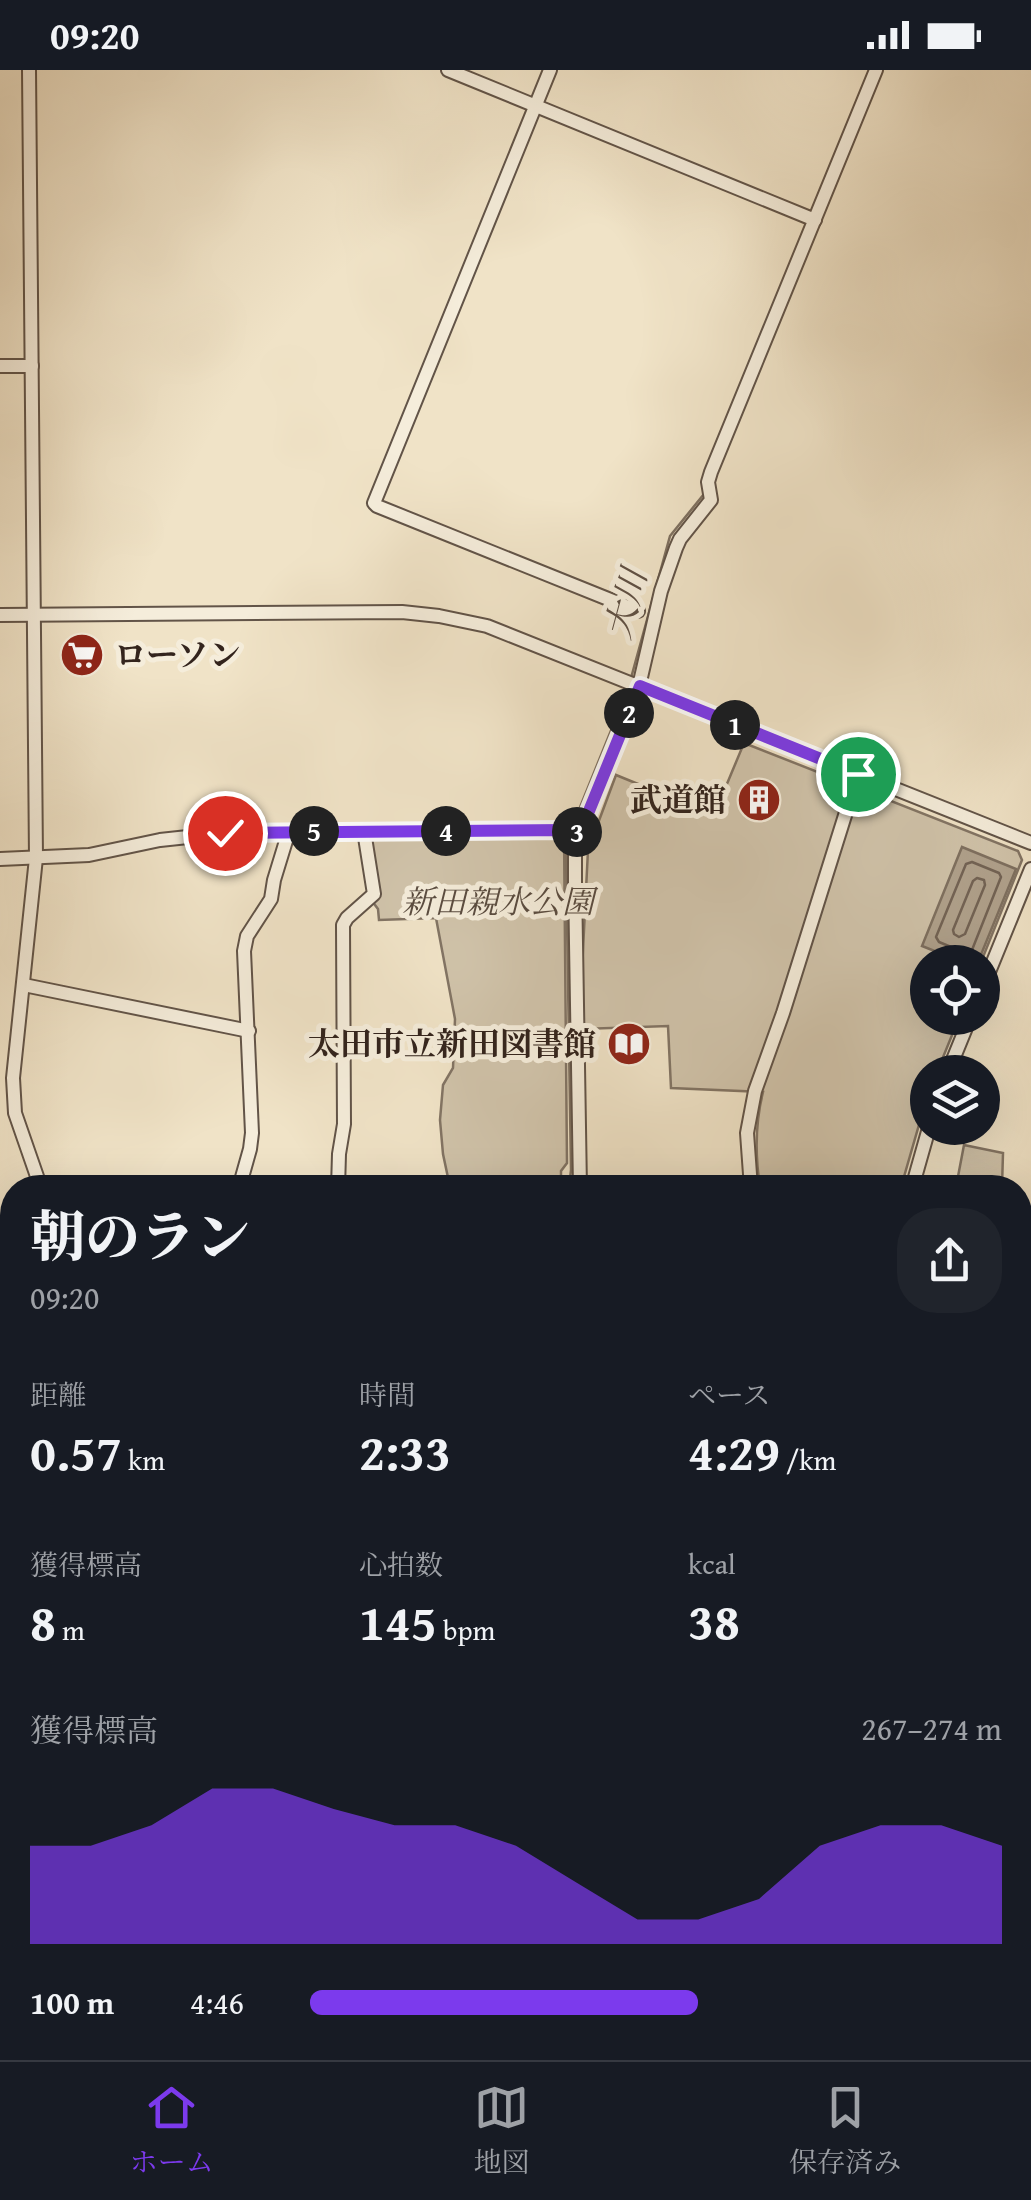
<!DOCTYPE html>
<html lang="ja">
<head>
<meta charset="utf-8">
<style>
  :root { --surface:#171b24; --page:#20242c; --text:#f1f3f6; --muted:#9ea1a6; --line:#363941; --accent:#7c3aed }
  body { margin:0; font-family:"Gentium Book Plus","Noto Serif JP",serif; background:var(--page); color:var(--text); height:100vh; display:flex; flex-direction:column; font-size:38px; white-space:nowrap }
  * { box-sizing:border-box; margin:0 }
  p { font-size:32px; color:var(--muted) }
  .icon { flex:none; width:55px; height:55px; fill:none; stroke:currentColor; stroke-width:2; stroke-linecap:round; stroke-linejoin:round }
  .map { position:relative; flex:1; overflow:hidden }
  .panel { position:absolute; left:0px; top:1105px; width:1032px; height:885px; display:flex; flex-direction:column; background:var(--surface); border-radius:40px 40px 0 0; box-shadow:0 10px 40px #0002 }
  .panel>* { flex:none }
  .controls { position:absolute; left:910px; top:875px; display:grid; gap:20px }
  .controls a { display:grid; place-items:center; width:90px; height:90px; border-radius:50%; background:var(--surface); box-shadow:0 10px 40px #0002; font-size:50px }
  .pin { position:absolute; display:grid; place-items:center; width:85px; height:85px; color:#fff; margin:-42px; border:5px solid #fff; border-radius:50%; box-shadow:0 2px 10px #0007 }
  .km { position:absolute; width:50px; height:50px; margin:-25px; border-radius:50%; background:#222; color:#fff; font-size:28px; line-height:50px; text-align:center }
  .round { display:grid; place-items:center; flex:none; width:105px; height:105px; border-radius:40px; background:var(--page) }
  .overview { display:flex; align-items:center; justify-content:space-between; height:170px; padding:0 30px }
  h1 { font-size:55px; font-weight:800; line-height:75px }
  .metrics { display:grid; grid-template-columns:repeat(3,1fr); gap:15px; height:170px; padding:10px 30px }
  .metrics div { display:grid; align-content:center }
  .metrics b { font-size:50px; font-weight:800 }
  .metrics small { font-size:28px; font-weight:400 }
  .metrics p { font-size:28px }
  .chart { height:280px; padding:20px 30px }
  .chart p { display:flex; justify-content:space-between }
  .chart svg { width:100%; height:180px; margin-top:10px; fill:var(--accent); opacity:.7 }
  ul { padding:0 30px; list-style:none; font-size:32px }
  li { display:grid; grid-template-columns:160px 120px 1fr; align-items:center; height:75px }
  li i { height:25px; border-radius:12px; background:var(--accent) }
  .status { display:flex; justify-content:space-between; align-items:center; height:70px; padding:0 50px; background:var(--surface); direction:ltr }
  .status svg { height:28px; fill:currentColor }
  .dock { display:flex; justify-content:space-around; align-items:center; height:140px; border-top:2px solid var(--line); background:var(--surface); font-size:28px; color:var(--muted) }
  .dock a { display:grid; justify-items:center; gap:5px }
  .dock .active { color:var(--accent) }
  .map>svg:first-child { display:block }
  .green { fill:#d0c3aa; stroke:#827464; stroke-width:2.5 }
  .water { fill:#b0a28d; stroke:#7e7060; stroke-width:2.5 }
  .lines { fill:none; stroke-linecap:round; stroke-linejoin:round }
  .shore { stroke:#726355; stroke-width:2.5 }
  .stream { stroke:#7e7060; stroke-width:2.5 }
  .minor-casing { stroke:#625448; stroke-width:16 }
  .major-casing { stroke:#33241d; stroke-width:21 }
  .minor { stroke:#f5eddb; stroke-width:12 }
  .major { stroke:#f0e3c7; stroke-width:18 }
  .route-casing { stroke:#fff; stroke-width:20 }
  .route { stroke:#7c3aed; stroke-width:12 }
  .labels { text-anchor:middle; stroke-width:10; stroke-linejoin:round; paint-order:stroke }
  .poi-label { font-size:32px; font-weight:bold; fill:#33241d; stroke:#f5eddb; text-anchor:end }
  .park-label { font-size:32px; font-style:italic; fill:#5a4c40; stroke:#f5eddb }
  .water-label { font-size:35px; font-style:italic; fill:#5f5044; stroke:#f5eddb }
</style>
</head>
<body>
<div class="status"><b>09:20</b><svg viewBox="0 0 49 12"><path d="M0 12V9h3v3zM5 12V6h3v6zM10 12V3h3v9zM15 12V0h3v12zM26 1h20v11H26zM47 4h2v5h-2z"/></svg></div>
<div class="map">
<svg width="1031" height="1990" viewBox="0 0 1031 1990">
  <rect width="100%" height="100%" fill="#f0e3c7"/>
  <filter id="stains"><feTurbulence type="fractalNoise" baseFrequency=".002" numOctaves="4"/><feColorMatrix values="0 0 0 0 .2 0 0 0 0 .09 0 0 0 0 .02 0 0 0 .5 -.17"/></filter>
  <radialGradient id="worn" r=".72"><stop offset=".6" stop-color="#630" stop-opacity="0"/><stop offset="1" stop-color="#630" stop-opacity=".3"/></radialGradient>
  <g class="green">
    <path d="M744,673L1018,781L1022,790L981,892H928V948H959L937,1002H928L927,1027L901,1117H760C755,1085 755,1054 763,1022L671,1018L668,956L582,959V900L588,780L616,705L714,745Z"/>
    <polygon points="564,763 567,1093 561,1101 561,1117 450,1117 443,1084 440,1050 443,1015 453,998 455,949 436,848 379,850 378,839 372,831 369,770 375,766"/>
    <polygon points="964,1075 1003,1083 1002,1117 956,1117"/>
    <polygon points="0,1245 12,1246 12,1370 0,1370"/>
  </g>
  <polygon class="water" points="962,777 1016,799 978,892 962,892 922,876"/>
  <g class="lines">
    <g class="shore">
      <polygon points="972,792 999,803 1001,807 970,885 965,888 956,879 939,872 936,867 966,794"/>
      <polygon points="977,808 984,810 985,815 965,864 959,867 954,864 953,860 973,811"/>
    </g>
    <g class="stream">
      <polyline points="631,608 670,466 704,424"/>
      <polyline points="572,757 629,616"/>
      <polyline points="569,1118 571,1100 566,786 569,765"/>
      <polyline points="558,1978 558,1990"/>
    </g>
    <g class="minor-casing">
      <g id="minor">
        <polyline points="29,0 36,788 13,1008 15,1043 41,1118"/>
        <polyline points="448,0 815,150"/>
        <polyline points="550,0 374,433 377,436 638,541"/>
        <polyline points="0,296 32,296"/>
        <polyline points="0,545 402,542 439,546 487,556 1031,773"/>
        <polyline points="0,789 89,785 160,770 225,763 566,760 580,763"/>
        <polyline points="24,915 249,961"/>
        <polyline points="982,919 1031,799"/>
        <polyline points="948,1002 970,948"/>
        <polyline points="239,1118 250,1079 252,1063 244,881 247,866 271,829 274,810 289,761"/>
        <polyline points="338,1118 339,1084 344,1054 343,855 347,848 374,824 364,761"/>
        <polyline points="580,1118 575,812 575,784 580,763 639,616 661,521 676,478 680,469 711,430 708,412 711,402 876,0"/>
        <polyline points="751,1118 747,1063 755,1021 783,943 858,704"/>
        <polyline points="912,1118 929,1058"/>
        <polyline points="1020,1361 1031,1363"/>
        <polyline points="0,1400 12,1401"/>
        <polyline points="1020,1568 1031,1570"/>
        <polyline points="0,1593 12,1593"/>
        <polyline points="18,1990 19,1978"/>
        <polyline points="181,1990 181,1978"/>
        <polyline points="784,1990 784,1978"/>
      </g>
    </g>
    <g class="major-casing">
      <g id="major">
        <polyline points="0,1752 12,1755"/>
        <polyline points="890,1978 938,1990"/>
      </g>
    </g>
    <use href="#minor" class="minor"/>
    <use href="#major" class="major"/>
  </g>
  <g class="lines">
    <g class="route-casing">
      <polyline id="route" points="225,763 566,760 580,763 640,616 858,704"/>
    </g>
    <use href="#route" class="route"/>
  </g>
  <defs>
    <g id="supermarket-disc" transform="scale(2.25)"><circle r="9.5" fill="#8f2418" stroke="#f5eddb"/><path d="M-6-5.5h2.5l.6 2H6L4.5 2H-2.5L-4.4-4H-6ZM-1.5 3.2a1.3 1.3 0 1 0 .1 0ZM3 3.2a1.3 1.3 0 1 0 .1 0Z" fill="#fff"/></g>
    <g id="building-disc" transform="scale(2.25)"><circle r="9.5" fill="#8f2418" stroke="#f5eddb"/><path d="M-4-6H4V6H1V3H-1V6H-4ZM-2.5-4.3h1.7v1.8h-1.7ZM.8-4.3h1.7v1.8H.8ZM-2.5-1h1.7V.8h-1.7ZM.8-1h1.7V.8H.8Z" fill="#fff"/></g>
    <g id="library-disc" transform="scale(2.25)"><circle r="9.5" fill="#8f2418" stroke="#f5eddb"/><path d="M-6-4Q-3-5.5-.7-3.5V5Q-3 3-6 4ZM6-4Q3-5.5 .7-3.5V5Q3 3 6 4Z" fill="#fff"/></g>
  </defs>
  <g fill-rule="evenodd">
    <use href="#supermarket-disc" x="82" y="585"/>
    <use href="#building-disc" x="759" y="730"/>
    <use href="#library-disc" x="629" y="974"/>
  </g>
  <g class="labels">
    <g class="poi-label">
      <text x="114" y="596" text-anchor="start">ローソン</text>
      <text x="726" y="741">武道館</text>
      <text x="596" y="985">太田市立新田図書館</text>
    </g>
    <g class="park-label">
      <text x="498" y="843">新田親水公園</text>
    </g>
    <g class="water-label">
      <text transform="translate(626 534) rotate(-75)" y="12">大川</text>
    </g>
  </g>
  <rect width="100%" height="100%" filter="url(#stains)"/>
  <rect width="100%" height="100%" fill="url(#worn)"/>
</svg>
<div class="controls">
<a><svg class="icon" aria-label="locate" viewBox="0 0 24 24"><circle cx="12" cy="12" r="6"/><path d="M12 2v4M12 18v4M2 12h4M18 12h4"/></svg></a>
<a><svg class="icon" aria-label="layers" viewBox="0 0 24 24"><path d="M12 4l9 5-9 5-9-5zM3 14l9 5 9-5"/></svg></a>
</div>
<div class="pin" style="left:858px;top:704px;background:#1e9e55"><svg class="icon" aria-label="arrive" viewBox="0 0 24 24"><path d="M6 21V4h12l-3 4 3 4H6"/></svg></div>
<div class="pin" style="left:225px;top:763px;background:#d93025"><svg class="icon" aria-label="check" viewBox="0 0 24 24"><path d="M5 12l5 5 9-10"/></svg></div>
<b class="km" style="left:735px;top:655px">1</b>
<b class="km" style="left:629px;top:643px">2</b>
<b class="km" style="left:577px;top:762px">3</b>
<b class="km" style="left:446px;top:761px">4</b>
<b class="km" style="left:314px;top:761px">5</b>
<section class="panel">
<div class="overview"><div><h1>朝のラン</h1><p>09:20</p></div><a class="round"><svg class="icon" aria-label="share" viewBox="0 0 24 24"><path d="M12 15V3M7 8l5-5 5 5M5 13v7h14v-7"/></svg></a></div>
<div class="metrics">
<div><p>距離</p><b>0.57<small> km</small></b></div>
<div><p>時間</p><b>2:33</b></div>
<div><p>ペース</p><b>4:29<small> /km</small></b></div>
</div>
<div class="metrics">
<div><p>獲得標高</p><b>8<small> m</small></b></div>
<div><p>心拍数</p><b>145<small> bpm</small></b></div>
<div><p>kcal</p><b>38</b></div>
</div>
<div class="chart"><p><span>獲得標高</span>267–274 m</p>
<svg viewBox="0 0 160 44" preserveAspectRatio="none"><path d="M0 44V20L10 20L20 15L30 6L40 6L50 11L60 15L70 15L80 20L90 29L100 38L110 38L120 33L130 20L140 15L150 15L160 20V44z"/></svg>
</div>
<ul>
<li><b>100 m</b>4:46<i style="width:56%"></i></li>
</ul>
</section>
</div>
<nav class="dock">
<a class="active"><svg class="icon" aria-label="home" viewBox="0 0 24 24"><path d="M3 11l9-7 9 7M6 9v11h12V9"/></svg>ホーム</a>
<a><svg class="icon" aria-label="map" viewBox="0 0 24 24"><path d="M3 6l6-2 6 2 6-2v14l-6 2-6-2-6 2zM9 4v14M15 6v14"/></svg>地図</a>
<a><svg class="icon" aria-label="saved" viewBox="0 0 24 24"><path d="M7 4h10v16l-5-4-5 4z"/></svg>保存済み</a>
</nav>
</body>
</html>
